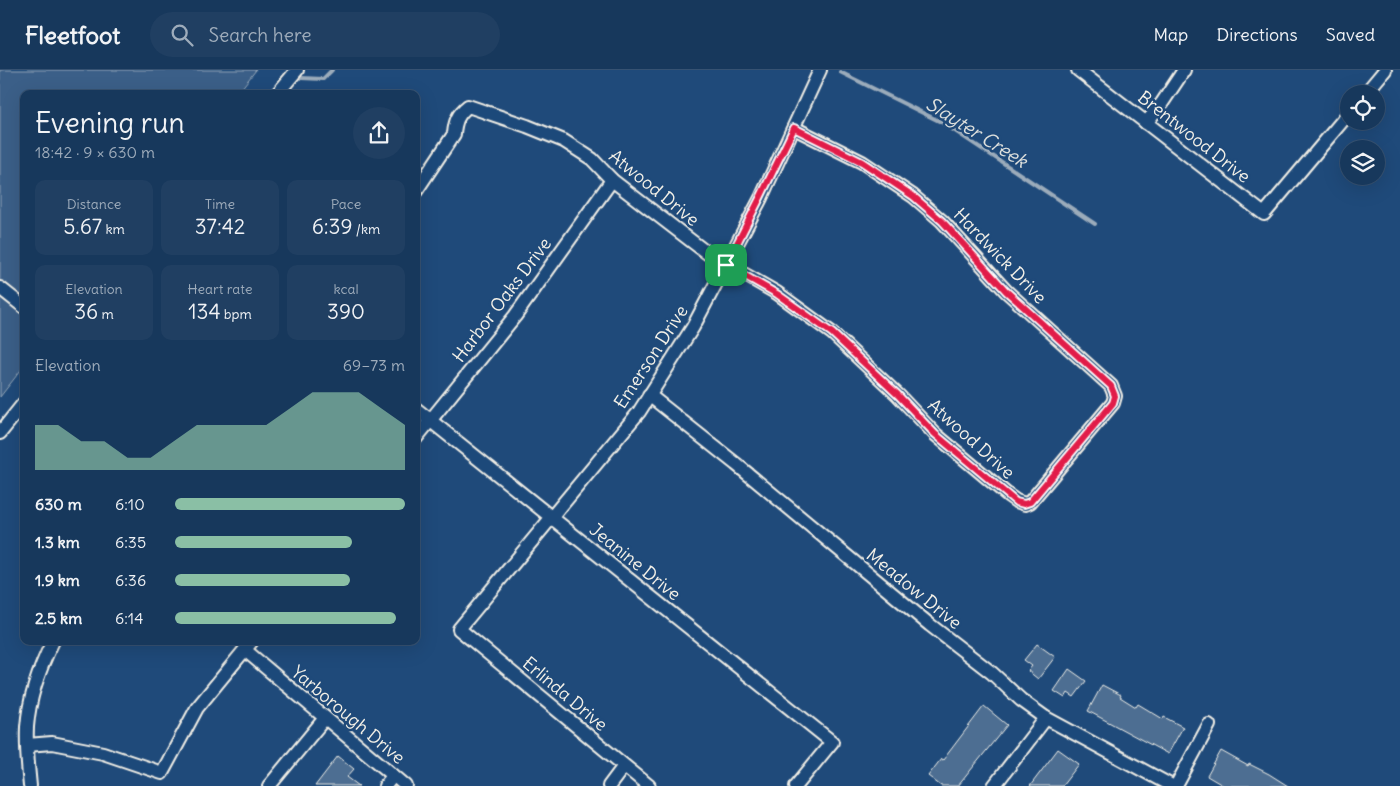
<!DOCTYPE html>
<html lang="en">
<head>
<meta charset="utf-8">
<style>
  :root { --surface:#17385c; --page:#203f62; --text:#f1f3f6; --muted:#9eacbb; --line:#365272; --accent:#8abfa5 }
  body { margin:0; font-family:Delius,sans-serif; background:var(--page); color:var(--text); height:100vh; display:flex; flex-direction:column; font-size:19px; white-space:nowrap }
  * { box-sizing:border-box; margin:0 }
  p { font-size:16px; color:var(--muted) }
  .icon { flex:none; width:28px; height:28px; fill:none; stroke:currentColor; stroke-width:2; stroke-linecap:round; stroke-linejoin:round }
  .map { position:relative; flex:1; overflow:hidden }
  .details { position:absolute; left:20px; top:20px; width:400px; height:555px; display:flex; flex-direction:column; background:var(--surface); border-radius:10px; box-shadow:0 5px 20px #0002,0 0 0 1px var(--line) }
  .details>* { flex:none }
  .controls { position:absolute; left:1340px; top:15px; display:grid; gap:10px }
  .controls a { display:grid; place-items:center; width:45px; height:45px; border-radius:50%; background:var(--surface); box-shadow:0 5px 20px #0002,0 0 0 1px var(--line); font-size:25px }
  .pin { position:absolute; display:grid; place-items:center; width:42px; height:42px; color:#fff; margin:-21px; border-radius:10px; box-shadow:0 2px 8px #0006 }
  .round { display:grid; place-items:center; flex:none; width:52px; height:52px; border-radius:26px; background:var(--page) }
  .head { display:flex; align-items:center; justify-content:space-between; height:85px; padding:0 15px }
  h1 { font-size:28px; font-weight:600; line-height:38px }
  .stats { display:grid; grid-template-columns:repeat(3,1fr); gap:8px; height:85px; padding:5px 15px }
  .stats div { display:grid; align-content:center; border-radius:10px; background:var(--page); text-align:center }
  .stats b { font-size:21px; font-weight:600 }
  .stats small { font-size:14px; font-weight:400 }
  .stats p { font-size:14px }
  .chart { height:140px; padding:10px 15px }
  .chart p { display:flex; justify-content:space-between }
  .chart svg { width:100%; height:90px; margin-top:5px; fill:var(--accent); opacity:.7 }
  ul { padding:0 15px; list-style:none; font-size:16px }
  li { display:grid; grid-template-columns:80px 60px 1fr; align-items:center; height:38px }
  li i { height:12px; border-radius:6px; background:var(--accent) }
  header { display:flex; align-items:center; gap:30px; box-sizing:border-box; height:70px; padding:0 25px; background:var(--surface); border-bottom:1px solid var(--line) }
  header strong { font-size:24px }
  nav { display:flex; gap:28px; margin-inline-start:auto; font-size:18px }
  .search { width:350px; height:45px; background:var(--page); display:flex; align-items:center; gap:12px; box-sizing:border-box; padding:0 18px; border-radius:28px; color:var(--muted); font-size:19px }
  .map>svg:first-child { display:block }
  .green { fill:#3a5f88; stroke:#97a8b8 }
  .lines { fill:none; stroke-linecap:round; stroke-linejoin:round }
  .stream { stroke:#9cacbb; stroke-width:4 }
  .building { fill:#4d6e92; stroke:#f4f1e8 }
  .minor-casing { stroke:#f4f1e8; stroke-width:16 }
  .minor { stroke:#1f4a7a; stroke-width:12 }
  .route-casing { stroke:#fff; stroke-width:10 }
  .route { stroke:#e11d48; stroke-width:6 }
  .labels { text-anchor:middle; stroke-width:5; stroke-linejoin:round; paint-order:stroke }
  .street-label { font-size:18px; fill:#f4f1e8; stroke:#1f4a7a }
  .water-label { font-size:19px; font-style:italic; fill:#dee0dd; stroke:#1f4a7a }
</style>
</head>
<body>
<header>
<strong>Fleetfoot</strong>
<div class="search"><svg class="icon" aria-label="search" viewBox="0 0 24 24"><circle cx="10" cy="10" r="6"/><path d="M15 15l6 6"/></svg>Search here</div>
<nav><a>Map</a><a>Directions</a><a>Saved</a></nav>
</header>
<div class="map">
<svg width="1400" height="716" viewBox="0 0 1400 716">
  <rect width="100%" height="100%" fill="#1f4a7a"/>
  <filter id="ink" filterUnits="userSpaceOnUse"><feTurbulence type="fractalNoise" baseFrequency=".02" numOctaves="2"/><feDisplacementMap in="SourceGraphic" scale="10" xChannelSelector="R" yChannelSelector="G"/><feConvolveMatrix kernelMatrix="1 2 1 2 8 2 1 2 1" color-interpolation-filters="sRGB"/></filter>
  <g filter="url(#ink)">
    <polygon class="green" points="0,0 256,0 237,24 24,24 24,296 0,327"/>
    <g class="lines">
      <g class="stream">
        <polyline points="840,2 943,53 1095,154"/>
        <polyline points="301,8 323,9 332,0"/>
      </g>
    </g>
    <g class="building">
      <polygon points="1037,574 1055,587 1038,609 1028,601 1032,596 1024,590"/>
      <polygon points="1069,599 1086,611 1074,627 1068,623 1065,628 1054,621"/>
      <polygon points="1102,615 1121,625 1120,627 1136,637 1138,634 1163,649 1164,647 1183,657 1168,684 1088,641"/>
      <polygon points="984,636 1007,655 958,716 941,716 928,706 941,689 943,690"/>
      <polygon points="1058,679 1079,694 1062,716 1030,716"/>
      <polygon points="1221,681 1248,696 1249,694 1269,704 1288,716 1224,716 1207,706"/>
      <polygon points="338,686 354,699 347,707 359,716 315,716"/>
    </g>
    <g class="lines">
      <g class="minor-casing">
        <g id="minor">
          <polyline points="1078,0 1264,144 1349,43"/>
          <polyline points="277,24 297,0"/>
          <polyline points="1365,24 1385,0"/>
          <polyline points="1146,53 1162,33 1184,0"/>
          <path d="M416,121L454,64C455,51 458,44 468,36L527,56L564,71L592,89L612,110L707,183L777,223L832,263L898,325L935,364L1009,426L1016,431L1025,434L1030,432L1113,333L1115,326L1111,316L1006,221L942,151L913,126L862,92L794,58"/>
          <polyline points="0,218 24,237"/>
          <polyline points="649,325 736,394 930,555 992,603 1021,630 1046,648 1172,716"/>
          <polyline points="416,339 832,672 796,716"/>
          <polyline points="0,363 24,333"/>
          <polyline points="416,368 515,246 612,110"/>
          <polyline points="245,580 406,716"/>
          <polyline points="27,675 52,673 103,683 162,703 197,638 252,571"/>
          <path d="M30,716C28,697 26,677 27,657C29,629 40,597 53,571"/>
          <polyline points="269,716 325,648"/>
          <polyline points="385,716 393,706"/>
          <polyline points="609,716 624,696"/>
          <polyline points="649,716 459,559 639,342 693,257 761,128 820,0"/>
          <polyline points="994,716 1046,648"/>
          <polyline points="1176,716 1209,655"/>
        </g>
      </g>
      <use href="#minor" class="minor"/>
    </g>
  </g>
  <g class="lines" filter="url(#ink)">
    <g class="route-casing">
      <polygon id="route" points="794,58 862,92 913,126 942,151 1006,221 1111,316 1115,326 1113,333 1030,432 1024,434 1016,432 1009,426 935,364 898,325 832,263 777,224 726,195 760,128"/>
    </g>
    <use href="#route" class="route"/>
  </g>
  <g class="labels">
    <g class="street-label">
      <text transform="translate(1194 67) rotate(38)" y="6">Brentwood Drive</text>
      <text transform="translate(654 118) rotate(39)" y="6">Atwood Drive</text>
      <text transform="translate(1000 186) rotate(46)" y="6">Hardwick Drive</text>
      <text transform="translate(502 230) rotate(-53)" y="6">Harbor Oaks Drive</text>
      <text transform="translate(651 287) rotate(-57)" y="6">Emerson Drive</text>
      <text transform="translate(971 369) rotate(42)" y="6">Atwood Drive</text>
      <text transform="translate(635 492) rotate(39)" y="6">Jeanine Drive</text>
      <text transform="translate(914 519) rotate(39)" y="6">Meadow Drive</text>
      <text transform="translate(565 624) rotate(40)" y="6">Erlinda Drive</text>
      <text transform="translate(348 645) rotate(40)" y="6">Yarborough Drive</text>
    </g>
    <g class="water-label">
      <text transform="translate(977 62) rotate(32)" y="7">Slayter Creek</text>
    </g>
  </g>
</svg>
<div class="controls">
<a><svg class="icon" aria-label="locate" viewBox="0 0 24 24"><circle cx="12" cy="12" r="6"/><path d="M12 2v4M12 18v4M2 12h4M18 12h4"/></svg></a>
<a><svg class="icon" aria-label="layers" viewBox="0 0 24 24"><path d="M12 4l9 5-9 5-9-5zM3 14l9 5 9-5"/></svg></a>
</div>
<div class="pin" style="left:726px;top:195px;background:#1e9e55"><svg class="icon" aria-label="arrive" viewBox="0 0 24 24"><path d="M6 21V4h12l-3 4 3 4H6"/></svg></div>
<section class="details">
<div class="head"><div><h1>Evening run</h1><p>18:42 · 9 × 630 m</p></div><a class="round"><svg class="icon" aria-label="share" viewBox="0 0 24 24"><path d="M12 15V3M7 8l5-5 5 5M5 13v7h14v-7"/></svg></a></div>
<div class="stats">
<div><p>Distance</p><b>5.67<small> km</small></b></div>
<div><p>Time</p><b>37:42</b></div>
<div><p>Pace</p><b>6:39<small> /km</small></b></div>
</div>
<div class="stats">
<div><p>Elevation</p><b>36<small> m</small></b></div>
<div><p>Heart rate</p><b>134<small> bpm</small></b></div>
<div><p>kcal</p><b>390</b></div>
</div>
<div class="chart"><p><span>Elevation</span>69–73 m</p>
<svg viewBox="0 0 160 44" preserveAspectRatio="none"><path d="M0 44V22L10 22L20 30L30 30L40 38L50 38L60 30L70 22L80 22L90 22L100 22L110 14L120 6L130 6L140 6L150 14L160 22V44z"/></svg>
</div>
<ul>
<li><b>630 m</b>6:10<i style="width:100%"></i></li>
<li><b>1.3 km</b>6:35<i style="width:77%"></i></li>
<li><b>1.9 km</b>6:36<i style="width:76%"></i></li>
<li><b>2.5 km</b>6:14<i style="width:96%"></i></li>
</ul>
</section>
</div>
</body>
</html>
